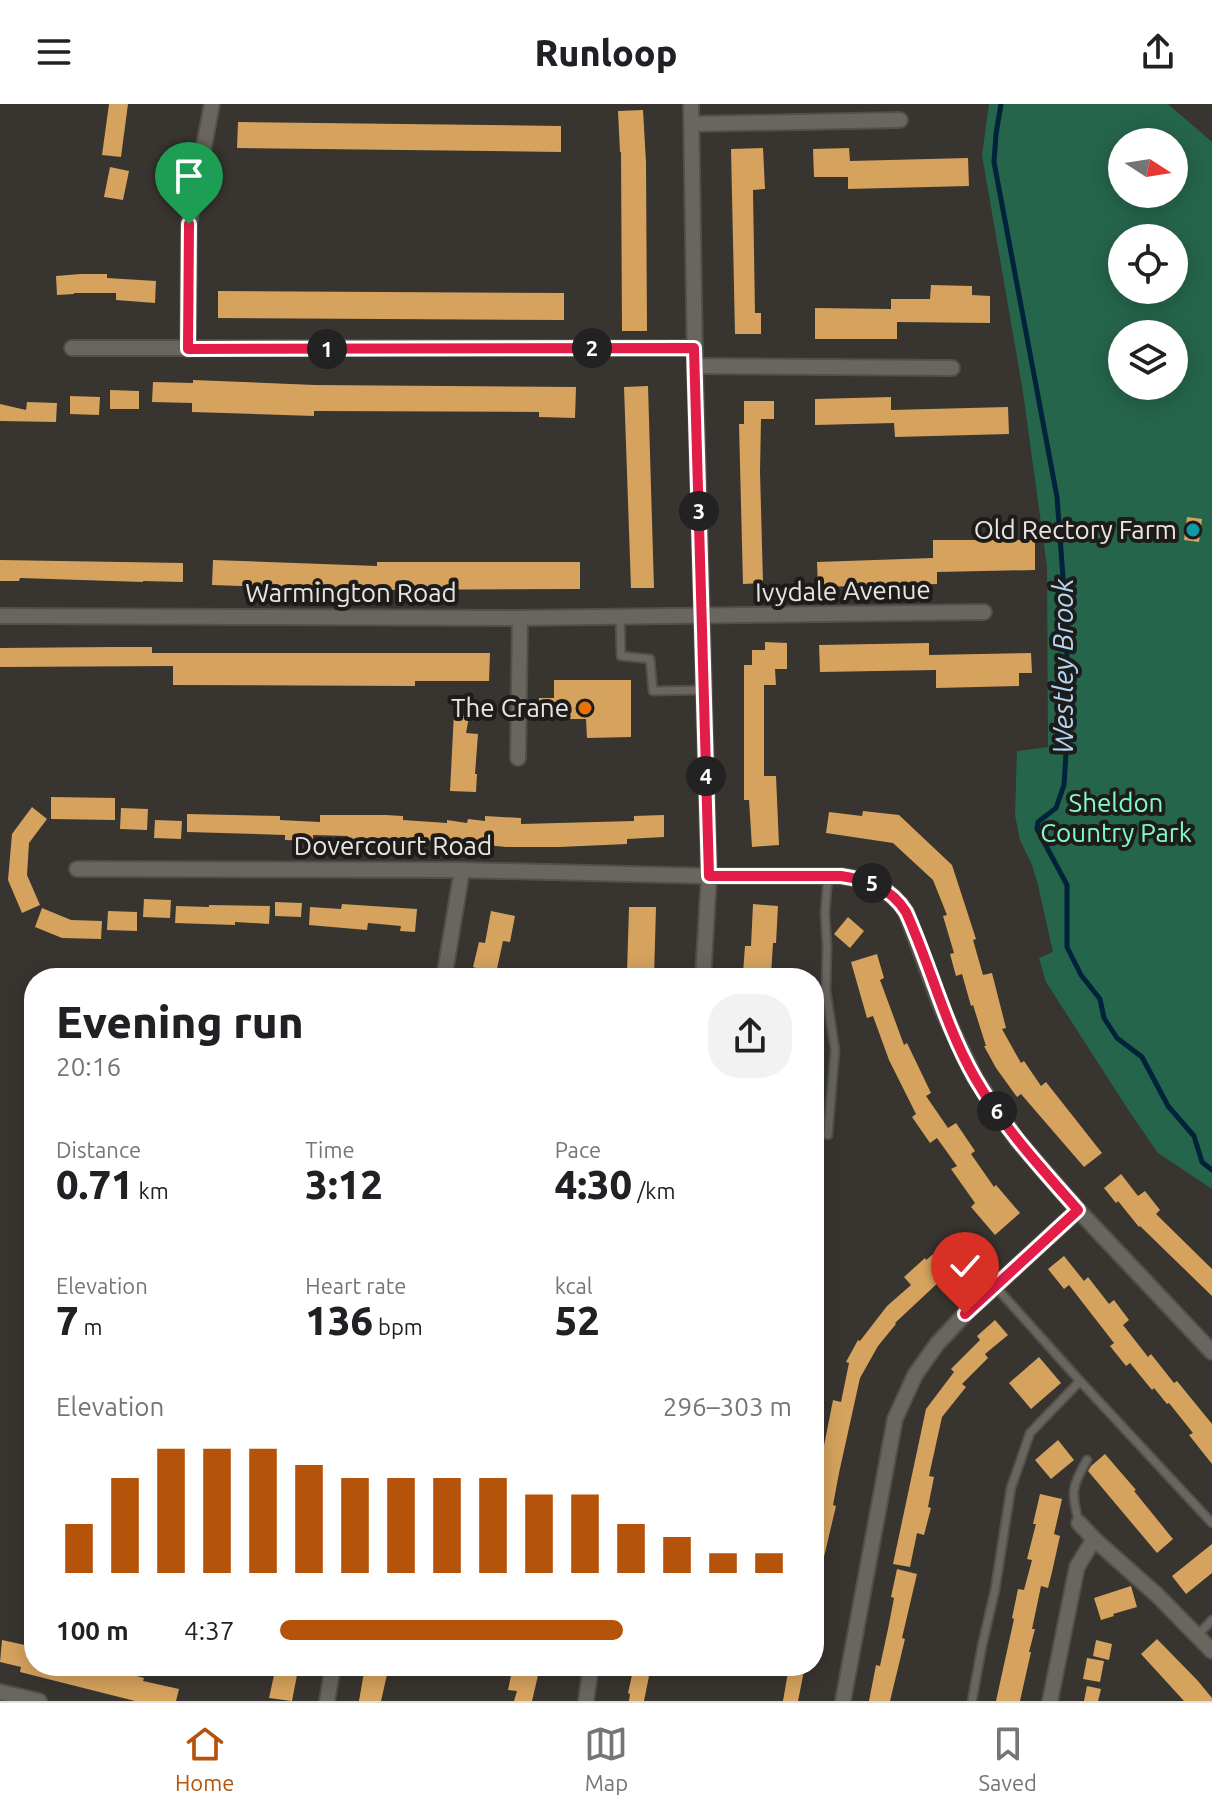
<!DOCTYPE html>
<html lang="en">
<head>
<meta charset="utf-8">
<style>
  :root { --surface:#fff; --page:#f2f2f2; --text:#202124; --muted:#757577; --line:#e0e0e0; --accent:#b45309 }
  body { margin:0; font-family:Ubuntu,sans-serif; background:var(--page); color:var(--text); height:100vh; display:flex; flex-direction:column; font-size:30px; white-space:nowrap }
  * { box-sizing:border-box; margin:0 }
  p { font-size:26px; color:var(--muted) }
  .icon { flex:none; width:44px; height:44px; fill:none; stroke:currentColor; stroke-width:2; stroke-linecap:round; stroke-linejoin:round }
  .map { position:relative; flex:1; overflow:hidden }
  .details { position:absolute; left:24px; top:864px; width:800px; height:708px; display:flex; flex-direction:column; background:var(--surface); border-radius:32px; box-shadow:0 4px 20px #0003 }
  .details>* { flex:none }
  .needle { width:52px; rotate:102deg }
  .fabs { position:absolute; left:1108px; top:24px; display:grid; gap:16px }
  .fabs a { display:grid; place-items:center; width:80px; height:80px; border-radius:50%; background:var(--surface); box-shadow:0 4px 20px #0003; font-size:40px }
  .pin { position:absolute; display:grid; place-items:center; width:68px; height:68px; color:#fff; margin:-82px -34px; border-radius:50% 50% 50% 0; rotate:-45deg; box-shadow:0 0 8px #0007 }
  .pin .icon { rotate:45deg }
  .km { position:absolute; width:40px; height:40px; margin:-20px; border-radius:50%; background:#222; color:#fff; font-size:22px; line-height:40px; text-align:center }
  .round { display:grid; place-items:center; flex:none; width:84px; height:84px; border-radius:32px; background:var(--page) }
  .head { display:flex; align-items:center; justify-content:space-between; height:136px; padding:0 32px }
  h1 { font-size:44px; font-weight:800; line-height:60px }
  .metrics { display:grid; grid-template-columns:repeat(3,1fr); gap:12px; height:136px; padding:8px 32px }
  .metrics div { display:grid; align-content:center }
  .metrics b { font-size:40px; font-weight:800 }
  .metrics small { font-size:22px; font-weight:400 }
  .metrics p { font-size:22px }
  .chart { height:224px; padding:16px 32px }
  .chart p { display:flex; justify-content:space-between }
  .chart svg { width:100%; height:144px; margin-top:8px; stroke:var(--accent); stroke-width:6 }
  ul { padding:0 32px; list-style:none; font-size:26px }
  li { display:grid; grid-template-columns:128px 96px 1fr; align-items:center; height:60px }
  li i { height:20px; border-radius:10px; background:var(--accent) }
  header { display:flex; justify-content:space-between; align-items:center; height:104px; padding:0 32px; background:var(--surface); font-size:36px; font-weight:800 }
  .dock { display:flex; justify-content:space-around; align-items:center; height:112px; border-top:2px solid var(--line); background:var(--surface); font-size:22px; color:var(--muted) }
  .dock a { display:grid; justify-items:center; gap:4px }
  .dock .on { color:var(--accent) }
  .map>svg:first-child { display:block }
  .green { fill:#25654b; fill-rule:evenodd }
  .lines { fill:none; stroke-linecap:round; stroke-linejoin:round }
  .stream { stroke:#00233c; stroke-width:5 }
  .building { fill:#d6a35e }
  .lane-casing { stroke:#53504c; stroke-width:11 }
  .street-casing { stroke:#53504c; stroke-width:18 }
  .lane { stroke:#69655f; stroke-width:7 }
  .street { stroke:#69655f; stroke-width:14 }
  .route-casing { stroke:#fff; stroke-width:16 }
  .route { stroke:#e11d48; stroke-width:10 }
  .culture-dot { fill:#0f9aa8; stroke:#1e1c1a; stroke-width:3 }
  .food-dot { fill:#e8710a; stroke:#1e1c1a; stroke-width:3 }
  .labels { text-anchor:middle; stroke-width:8; stroke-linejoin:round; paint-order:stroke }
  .poi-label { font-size:26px; fill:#e7e5e1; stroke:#1e1c1a; text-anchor:end }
  .street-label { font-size:26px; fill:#e7e5e1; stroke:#1e1c1a }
  .park-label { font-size:26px; fill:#81fcc6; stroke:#1e1c1a }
  .water-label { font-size:28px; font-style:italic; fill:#b2d5f1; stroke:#1e1c1a }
</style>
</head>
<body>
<header><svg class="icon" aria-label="menu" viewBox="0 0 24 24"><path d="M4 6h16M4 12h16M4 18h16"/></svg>Runloop<svg class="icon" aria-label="share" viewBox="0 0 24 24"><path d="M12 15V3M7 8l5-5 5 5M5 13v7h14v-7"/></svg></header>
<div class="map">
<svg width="1212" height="1597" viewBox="0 0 1212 1597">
  <rect width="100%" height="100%" fill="#38342f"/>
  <path class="green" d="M989,0H1168L1212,38V1085L1158,1049L1129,1007L1046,878L1039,854L1053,848L1038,781L1032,761L1020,736L1015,711L1017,647L1048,643L1047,463L1023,288L982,51ZM1122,38H1174V90H1122ZM1122,134H1174V186H1122ZM1122,230H1174V282H1122Z"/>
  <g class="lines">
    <polyline class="stream" points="1001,0 996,30 994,58 1057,393 1067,526 1066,649 1064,681 1056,704 1038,718 1037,725 1067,781 1067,843 1081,871 1100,895 1104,914 1117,934 1142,953 1168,1002 1194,1032 1202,1058 1212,1066"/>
  </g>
  <g class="building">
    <polygon points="109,0 128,0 121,53 102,51"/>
    <polygon points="643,6 646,58 647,227 622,227 621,48 620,48 618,7"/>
    <polygon points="238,18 561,22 561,48 237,44"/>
    <polygon points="763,44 765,85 753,86 755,209 761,209 761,230 735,230 731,45"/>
    <polygon points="849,44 850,57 968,54 969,82 848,85 848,73 814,73 813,45"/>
    <polygon points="110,63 129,67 123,96 104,93"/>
    <polygon points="80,170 107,170 107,174 156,177 155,199 116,196 116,189 74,189 74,190 57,191 56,172"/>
    <polygon points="931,181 972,182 972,191 990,192 990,219 897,218 897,235 815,235 815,204 891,205 891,195 930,195"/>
    <polygon points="218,187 564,189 564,216 218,214"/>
    <polygon points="193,276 315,281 576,283 575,314 539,313 539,308 314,307 314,312 192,308 192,299 152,298 153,278 193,279"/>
    <polygon points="648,282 654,484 631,484 624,283"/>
    <polygon points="110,286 139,287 139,305 110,305"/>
    <polygon points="70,292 100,293 99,311 70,310"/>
    <polygon points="891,293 891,306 1008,303 1009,330 895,333 894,319 815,321 815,295"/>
    <polygon points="744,297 774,297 774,315 761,315 760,367 763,479 743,480 739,320 744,320"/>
    <polygon points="27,298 57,299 56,318 0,317 0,300 26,306"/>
    <polygon points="1187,413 1202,415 1199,438 1184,436"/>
    <polygon points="933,436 1035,436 1035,466 937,468 937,480 818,483 817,458 933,454"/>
    <polygon points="0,456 183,459 183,478 143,477 143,478 20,474 19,477 0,477"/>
    <polygon points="213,456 377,462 377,458 580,458 580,485 369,486 212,481"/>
    <polygon points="765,538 787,539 787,565 775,565 776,581 764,581 764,672 776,672 779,741 752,743 749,696 744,696 744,561 752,561 752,546 765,546"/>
    <polygon points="929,539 929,551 1031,549 1032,569 1019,569 1019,582 936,584 936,566 820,568 819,541"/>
    <polygon points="112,543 152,543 152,549 490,549 489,577 415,577 415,582 173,581 173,562 0,563 0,544"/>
    <polygon points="554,576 631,576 631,633 587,634 586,615 539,615 539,594 554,594"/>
    <polygon points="454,609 469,613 466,629 478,630 475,670 477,670 476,688 450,687"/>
    <polygon points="51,693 115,694 115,716 51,715"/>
    <polygon points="32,703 47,715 29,739 27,771 40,801 22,809 8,776 12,730"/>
    <polygon points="121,704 148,705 147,726 120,725"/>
    <polygon points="863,707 899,711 952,761 976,835 973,836 983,871 992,869 1006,924 1002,925 1021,959 1024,957 1041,982 1046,978 1102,1049 1084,1063 1021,990 1017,993 996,964 984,942 986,942 973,901 971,902 962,870 956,872 950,850 954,849 943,812 947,811 933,776 893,739 826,729 829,708 862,712"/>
    <polygon points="187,710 280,712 280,716 320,718 320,711 385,711 403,712 403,716 447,719 447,716 467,719 468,715 485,717 485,712 521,714 521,720 634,717 634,712 664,711 664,733 627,735 627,740 559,743 506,743 477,740 476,743 426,736 376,734 376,736 348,735 348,732 313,731 313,737 285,736 285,731 187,728"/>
    <polygon points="155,716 182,717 181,735 154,734"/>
    <polygon points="144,795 171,796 170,814 143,813"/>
    <polygon points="275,798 302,799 301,813 275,812"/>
    <polygon points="342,800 417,805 415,828 400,827 401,822 368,819 367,826 309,821 310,803 341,805"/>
    <polygon points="753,800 778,802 776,839 773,839 771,871 743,869 745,842 751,842"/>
    <polygon points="209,801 270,802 269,820 235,818 235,821 175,819 176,802 209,803"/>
    <polygon points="629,803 656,803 654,874 630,874 630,869 627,869"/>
    <polygon points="42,804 71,816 102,817 101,835 62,834 35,823"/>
    <polygon points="108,807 137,808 137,827 107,826"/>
    <polygon points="491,807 515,812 510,838 503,837 495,874 474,874 476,864 473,863 479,838 485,839"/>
    <polygon points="848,813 864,827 850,844 834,830"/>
    <polygon points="877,850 884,874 880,876 904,941 907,939 931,989 926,992 948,1024 956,1019 975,1047 971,1050 994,1083 996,1081 1020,1109 995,1131 971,1103 975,1099 951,1065 957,1062 937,1034 930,1039 912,1013 916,1010 889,956 873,912 867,914 851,858"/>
    <polygon points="1121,1070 1138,1092 1145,1087 1160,1106 1156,1110 1212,1165 1212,1192 1140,1122 1139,1123 1118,1097 1116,1099 1104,1084"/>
    <polygon points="942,1143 957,1161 895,1219 896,1220 878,1242 860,1274 839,1369 833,1401 836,1402 820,1470 814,1469 814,1417 819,1393 814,1392 833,1296 841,1298 849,1259 846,1258 858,1236 860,1237 887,1202 911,1181 904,1173 925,1154 926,1156"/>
    <polygon points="1064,1152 1084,1177 1088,1173 1109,1200 1114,1196 1129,1216 1123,1221 1148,1253 1151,1250 1174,1279 1177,1277 1212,1320 1212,1360 1189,1331 1193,1329 1169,1299 1167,1300 1154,1284 1152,1286 1130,1259 1126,1262 1110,1242 1114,1239 1069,1181 1064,1185 1048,1165"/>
    <polygon points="995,1216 1008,1231 985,1250 988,1254 962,1280 966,1283 942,1313 929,1372 934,1373 928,1403 931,1404 924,1431 917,1429 910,1463 893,1460 926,1305 954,1268 951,1265 980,1236 977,1232"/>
    <polygon points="1039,1253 1061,1279 1031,1305 1009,1279"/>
    <polygon points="1058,1336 1074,1356 1051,1375 1035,1356"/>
    <polygon points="1105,1350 1136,1386 1134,1387 1173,1435 1157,1449 1088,1367 1091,1362"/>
    <polygon points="1040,1390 1062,1395 1054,1430 1060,1432 1052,1468 1048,1484 1041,1482 1032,1525 1035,1525 1029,1548 1031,1548 1020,1597 996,1597 1014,1515 1012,1514 1018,1485 1024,1486 1032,1456 1027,1455 1036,1420 1033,1420"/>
    <polygon points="1212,1440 1212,1469 1186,1490 1172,1472"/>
    <polygon points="897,1465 917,1470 902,1534 905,1535 890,1597 869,1597 876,1561 880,1562 888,1525 894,1494 891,1493"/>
    <polygon points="1131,1482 1137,1503 1113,1510 1114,1512 1101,1516 1094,1494"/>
    <polygon points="1157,1535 1198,1577 1212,1594 1212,1597 1184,1597 1141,1550"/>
    <polygon points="2,1536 34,1543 34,1562 94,1562 115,1566 144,1574 143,1577 179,1585 176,1597 135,1597 20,1568 21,1563 0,1558"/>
    <polygon points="1096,1536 1112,1540 1109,1556 1093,1552"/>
    <polygon points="1087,1554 1104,1557 1100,1578 1083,1575"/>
    <polygon points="276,1562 297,1562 295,1571 297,1571 292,1597 269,1594"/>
    <polygon points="365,1562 389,1562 381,1597 359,1597"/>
    <polygon points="513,1562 539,1567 532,1597 514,1597 517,1587 508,1586"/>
    <polygon points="634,1562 651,1562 644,1597 629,1597 630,1590 628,1589"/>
    <polygon points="789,1562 805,1562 798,1597 783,1597"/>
    <polygon points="1087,1582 1101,1585 1098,1597 1084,1597"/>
  </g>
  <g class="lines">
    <g class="lane-casing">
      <g id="lane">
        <polyline points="620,514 621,552 650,555 653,587 704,586"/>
        <polyline points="828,1031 835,946 826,886 827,843 825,809 828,772"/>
        <polyline points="1080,1277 1212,1419"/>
        <path d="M1079,1419C1071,1389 1071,1383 1087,1356"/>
        <polyline points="1197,1532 1212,1516"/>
        <polyline points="972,1597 982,1542 995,1486 1011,1384 1030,1329 1080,1277 995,1182"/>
      </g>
    </g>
    <g class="street-casing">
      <g id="street">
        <polyline points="691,0 695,262 709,772 703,874"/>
        <polyline points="692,20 900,16"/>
        <polyline points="72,244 694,244"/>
        <polyline points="188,245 189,120 212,0"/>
        <polyline points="695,262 952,264"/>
        <polyline points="0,512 520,514 984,508"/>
        <polyline points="518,654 520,514"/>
        <path d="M77,765L462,766L709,772H841C868,776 891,784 906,808L942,905L975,974L1017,1036L1078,1106L1212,1248"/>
        <polyline points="444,874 462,766"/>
        <polyline points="1079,1419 1094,1435 1157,1491 1212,1547"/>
        <polyline points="0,1588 39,1597"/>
        <polyline points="327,1597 333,1562"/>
        <polyline points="586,1597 591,1562"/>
        <polyline points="843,1597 895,1315 915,1271 937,1240 965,1210 1078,1106"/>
        <polyline points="1050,1597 1077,1463 1094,1435"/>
      </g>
    </g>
    <use href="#lane" class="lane"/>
    <use href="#street" class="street"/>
  </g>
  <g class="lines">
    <g class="route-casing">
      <path id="route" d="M189,120L188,245L694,244L709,772H841C868,776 891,784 906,808C931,863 945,922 975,974C1003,1023 1041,1064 1078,1106L965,1210"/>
    </g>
    <use href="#route" class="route"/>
  </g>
  <circle class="culture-dot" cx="1193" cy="426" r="8"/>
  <circle class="food-dot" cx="585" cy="604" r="8"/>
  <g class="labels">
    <g class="poi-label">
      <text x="1177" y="435">Old Rectory Farm</text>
      <text x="569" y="613">The Crane</text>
    </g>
    <g class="street-label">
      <text transform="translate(843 487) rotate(-1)" y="9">Ivydale Avenue</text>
      <text x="351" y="498">Warmington Road</text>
      <text x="393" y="751">Dovercourt Road</text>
    </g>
    <g class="park-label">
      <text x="1116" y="708">Sheldon<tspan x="1116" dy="30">Country Park</tspan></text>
    </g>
    <g class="water-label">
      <text transform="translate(1063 562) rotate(-90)" y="10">Westley Brook</text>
    </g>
  </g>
</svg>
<div class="fabs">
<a><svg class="needle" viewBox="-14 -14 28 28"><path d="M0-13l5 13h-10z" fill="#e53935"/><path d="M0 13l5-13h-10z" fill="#757577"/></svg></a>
<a><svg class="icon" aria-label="locate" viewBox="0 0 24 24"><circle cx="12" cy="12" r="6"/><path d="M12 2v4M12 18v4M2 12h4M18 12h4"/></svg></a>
<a><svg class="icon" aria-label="layers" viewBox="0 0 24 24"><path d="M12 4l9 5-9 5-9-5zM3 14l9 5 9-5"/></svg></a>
</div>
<div class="pin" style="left:189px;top:120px;background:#1e9e55"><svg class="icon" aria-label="arrive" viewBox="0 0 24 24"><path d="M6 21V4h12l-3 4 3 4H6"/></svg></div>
<div class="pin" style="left:965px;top:1210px;background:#d93025"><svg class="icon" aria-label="check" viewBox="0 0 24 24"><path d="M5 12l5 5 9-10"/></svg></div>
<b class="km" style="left:327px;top:245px">1</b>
<b class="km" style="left:592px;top:244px">2</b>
<b class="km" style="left:699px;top:407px">3</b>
<b class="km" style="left:706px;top:672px">4</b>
<b class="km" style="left:872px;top:779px">5</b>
<b class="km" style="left:997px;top:1007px">6</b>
<section class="details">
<div class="head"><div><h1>Evening run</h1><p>20:16</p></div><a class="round"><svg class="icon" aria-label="share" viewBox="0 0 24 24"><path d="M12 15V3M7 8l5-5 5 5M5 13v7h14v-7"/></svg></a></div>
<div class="metrics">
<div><p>Distance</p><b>0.71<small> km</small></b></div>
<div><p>Time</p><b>3:12</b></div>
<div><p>Pace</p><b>4:30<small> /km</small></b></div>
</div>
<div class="metrics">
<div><p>Elevation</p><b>7<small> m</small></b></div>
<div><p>Heart rate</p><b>136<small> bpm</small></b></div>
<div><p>kcal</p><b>52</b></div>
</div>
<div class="chart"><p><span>Elevation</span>296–303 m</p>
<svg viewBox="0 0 160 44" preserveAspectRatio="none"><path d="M5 44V29M15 44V15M25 44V6M35 44V6M45 44V6M55 44V11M65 44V15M75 44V15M85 44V15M95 44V15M105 44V20M115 44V20M125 44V29M135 44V33M145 44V38M155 44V38"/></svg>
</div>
<ul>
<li><b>100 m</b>4:37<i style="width:67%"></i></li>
</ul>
</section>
</div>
<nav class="dock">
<a class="on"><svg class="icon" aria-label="home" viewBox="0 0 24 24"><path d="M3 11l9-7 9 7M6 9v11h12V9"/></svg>Home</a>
<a><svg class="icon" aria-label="map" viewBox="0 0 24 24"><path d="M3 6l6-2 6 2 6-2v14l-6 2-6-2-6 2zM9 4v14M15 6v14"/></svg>Map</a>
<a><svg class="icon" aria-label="saved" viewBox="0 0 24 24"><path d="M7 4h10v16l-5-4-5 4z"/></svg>Saved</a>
</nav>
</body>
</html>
